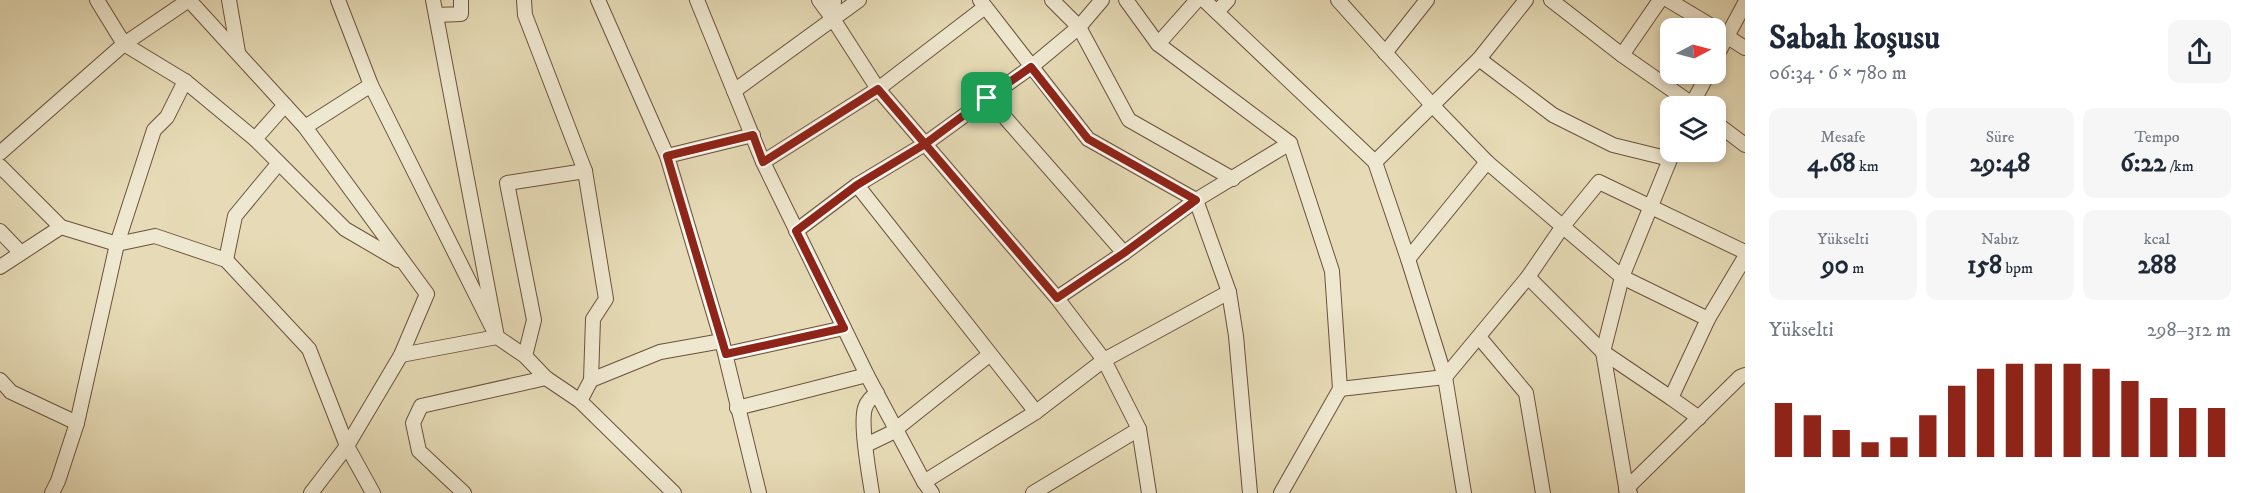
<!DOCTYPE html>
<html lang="tr">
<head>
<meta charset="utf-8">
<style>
  :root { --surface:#fff; --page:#f6f6f7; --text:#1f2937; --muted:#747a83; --accent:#8f2418 }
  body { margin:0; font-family:"IM FELL DW Pica",serif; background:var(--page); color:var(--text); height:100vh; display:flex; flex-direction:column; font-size:22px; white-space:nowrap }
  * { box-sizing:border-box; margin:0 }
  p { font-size:20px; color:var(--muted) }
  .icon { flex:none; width:33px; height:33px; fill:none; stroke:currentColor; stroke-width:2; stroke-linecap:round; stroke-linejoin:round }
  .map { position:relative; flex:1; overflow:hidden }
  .details { display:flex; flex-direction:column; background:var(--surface); width:510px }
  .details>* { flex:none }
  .needle { width:39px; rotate:84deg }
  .fabs { position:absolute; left:1660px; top:18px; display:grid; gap:12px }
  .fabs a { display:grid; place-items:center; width:66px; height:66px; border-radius:12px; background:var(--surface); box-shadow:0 3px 9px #0003; font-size:30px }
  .pin { position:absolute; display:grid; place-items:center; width:51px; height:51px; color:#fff; margin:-26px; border-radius:12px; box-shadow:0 3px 9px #0006 }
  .round { display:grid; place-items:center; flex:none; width:63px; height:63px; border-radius:12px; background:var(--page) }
  .headline { display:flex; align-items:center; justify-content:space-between; height:102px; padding:0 24px }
  h1 { font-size:33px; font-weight:700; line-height:45px }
  .stats { display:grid; grid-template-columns:repeat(3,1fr); gap:9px; height:102px; padding:6px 24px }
  .stats div { display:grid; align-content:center; border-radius:12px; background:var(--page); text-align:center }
  .stats b { font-size:26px; font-weight:700 }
  .stats small { font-size:16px; font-weight:400 }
  .stats p { font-size:16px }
  .chart { height:168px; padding:12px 24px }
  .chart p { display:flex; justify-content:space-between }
  .chart svg { width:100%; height:108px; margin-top:6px; stroke:var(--accent); stroke-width:6 }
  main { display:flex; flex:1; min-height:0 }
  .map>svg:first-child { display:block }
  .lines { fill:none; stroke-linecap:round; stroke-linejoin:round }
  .minor-casing { stroke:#6a523c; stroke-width:16 }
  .minor { stroke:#efe8d0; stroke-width:14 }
  .route-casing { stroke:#fff; stroke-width:12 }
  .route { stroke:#8f2418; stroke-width:8 }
</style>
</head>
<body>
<main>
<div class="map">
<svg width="1745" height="493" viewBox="0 0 1745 493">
  <rect width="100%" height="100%" fill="#e6dbb6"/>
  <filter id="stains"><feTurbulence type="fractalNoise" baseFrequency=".00333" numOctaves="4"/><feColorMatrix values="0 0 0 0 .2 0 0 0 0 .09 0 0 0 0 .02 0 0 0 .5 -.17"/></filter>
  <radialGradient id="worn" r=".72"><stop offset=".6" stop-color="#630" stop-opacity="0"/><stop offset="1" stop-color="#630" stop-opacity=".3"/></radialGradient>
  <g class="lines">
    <g class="minor-casing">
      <g id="minor">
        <polyline points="97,0 124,44 185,81 255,139 345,229 398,260"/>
        <polyline points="189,0 305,127 427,294 401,355 347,446 373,493"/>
        <polyline points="229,0 238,52"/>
        <polyline points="338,0 371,85 497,337 525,356 546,378 580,401 674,493"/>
        <polyline points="524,0 525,15 585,171 606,299 593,319 591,380 580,401"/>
        <polyline points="598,0 667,156 722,341 759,493"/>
        <polyline points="697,0 763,162 867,375 924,482 932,493"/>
        <polyline points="819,0 833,19 878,89 1057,298 1104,360 1139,429 1149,493"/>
        <polyline points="980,0 1088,139 1196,200 1229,292 1236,336 1250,493"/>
        <polyline points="1052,0 1079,27 1129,120 1233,179"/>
        <polyline points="1126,0 1158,44 1290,143 1332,271 1340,389 1281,493"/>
        <polyline points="1204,0 1375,162 1408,259 1445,377 1464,493"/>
        <polyline points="1338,0 1433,106 1487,162 1622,277 1708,319"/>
        <polyline points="1551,0 1622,55 1695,106"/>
        <polyline points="1668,0 1715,28"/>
        <polyline points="1217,12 1228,0"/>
        <polyline points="436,15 461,14 461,0"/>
        <polyline points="833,19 834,0"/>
        <polyline points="1720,32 1745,48"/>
        <polyline points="1158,44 1197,0"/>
        <polyline points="1385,53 1427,0"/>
        <polyline points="1622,55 1660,0"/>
        <polyline points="1716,57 1745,3"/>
        <polyline points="1479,59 1553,115 1613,145 1670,159"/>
        <polyline points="734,91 859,0"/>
        <polyline points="987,97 1124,253"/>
        <polyline points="1691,106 1708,74"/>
        <polyline points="1716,123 1745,145"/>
        <polyline points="305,127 371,85"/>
        <polyline points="255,139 285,105"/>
        <polyline points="0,153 124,44 189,0"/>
        <polyline points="667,156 753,135"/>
        <polyline points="763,162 878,89 985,7"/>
        <polyline points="1375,162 1479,59 1526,0"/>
        <polyline points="0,166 61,227 117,244 155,236 226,260 309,349 347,446 311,493"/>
        <polyline points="857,185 1036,412"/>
        <polyline points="0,231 21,253"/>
        <polyline points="796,231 857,185 925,144 1031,67 1079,27 1102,0"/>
        <polyline points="1408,259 1487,162"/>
        <polyline points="226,260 235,216 278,164"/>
        <polyline points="0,267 61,227"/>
        <polyline points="1528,277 1603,352 1671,398"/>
        <polyline points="1057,298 1124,253 1196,200 1290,143"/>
        <polyline points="1479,337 1526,393 1543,493"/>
        <polyline points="726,354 844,328"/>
        <polyline points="401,355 497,337 433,0"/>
        <polyline points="525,356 534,320 507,183 585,171"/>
        <polyline points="0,380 11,392 77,423"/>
        <polyline points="591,380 660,352 722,341"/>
        <polyline points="1340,389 1445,377 1528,277 1563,226 1599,182 1745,252"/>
        <polyline points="737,408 867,375"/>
        <polyline points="1699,418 1671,398 1708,319 1745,257"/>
        <polyline points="866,445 891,433 989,355"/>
        <polyline points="924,482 1036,412 1104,360 1229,292"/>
        <polyline points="52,493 58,481 77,423 117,244 154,130 167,117 185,81"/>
        <polyline points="464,493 419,451 413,423 421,406 546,378"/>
        <path d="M872,493C869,474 860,424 865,408C867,401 872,397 877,393"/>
        <polyline points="1033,493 1139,429"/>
        <polyline points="1627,493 1603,352 1622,277 1673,152"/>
        <polyline points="1630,493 1626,489 1740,377 1745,375"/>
      </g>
    </g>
    <use href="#minor" class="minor"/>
  </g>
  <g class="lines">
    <g class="route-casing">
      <polyline id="route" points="987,98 925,144 857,185 796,231 844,328 726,354 667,156 753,135 763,162 878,89 1057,298 1124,253 1196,200 1088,139 1031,67 987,98"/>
    </g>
    <use href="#route" class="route"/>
  </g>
  <rect width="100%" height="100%" filter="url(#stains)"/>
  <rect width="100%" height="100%" fill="url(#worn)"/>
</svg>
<div class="fabs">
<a><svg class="needle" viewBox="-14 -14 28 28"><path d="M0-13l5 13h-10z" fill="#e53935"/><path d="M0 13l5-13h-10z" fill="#747a83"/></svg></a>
<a><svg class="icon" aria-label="layers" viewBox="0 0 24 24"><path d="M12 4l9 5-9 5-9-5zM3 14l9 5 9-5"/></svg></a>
</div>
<div class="pin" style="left:987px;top:98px;background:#1e9e55"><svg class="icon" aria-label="arrive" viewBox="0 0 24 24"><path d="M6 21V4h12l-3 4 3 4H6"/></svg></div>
</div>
<section class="details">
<div class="headline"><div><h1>Sabah koşusu</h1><p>06:34 · 6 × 780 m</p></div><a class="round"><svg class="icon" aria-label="share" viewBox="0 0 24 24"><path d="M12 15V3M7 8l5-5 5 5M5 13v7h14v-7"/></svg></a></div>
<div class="stats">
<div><p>Mesafe</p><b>4.68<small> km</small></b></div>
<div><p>Süre</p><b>29:48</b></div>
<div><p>Tempo</p><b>6:22<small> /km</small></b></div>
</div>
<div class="stats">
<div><p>Yükselti</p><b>90<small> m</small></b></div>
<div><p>Nabız</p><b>158<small> bpm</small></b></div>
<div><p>kcal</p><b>288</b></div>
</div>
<div class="chart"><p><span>Yükselti</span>298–312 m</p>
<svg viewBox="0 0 160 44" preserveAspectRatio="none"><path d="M5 44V22M15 44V27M25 44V33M35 44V38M45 44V36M55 44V27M65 44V15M75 44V8M85 44V6M95 44V6M105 44V6M115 44V8M125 44V13M135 44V20M145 44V24M155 44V24"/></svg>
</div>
</section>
</main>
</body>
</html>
